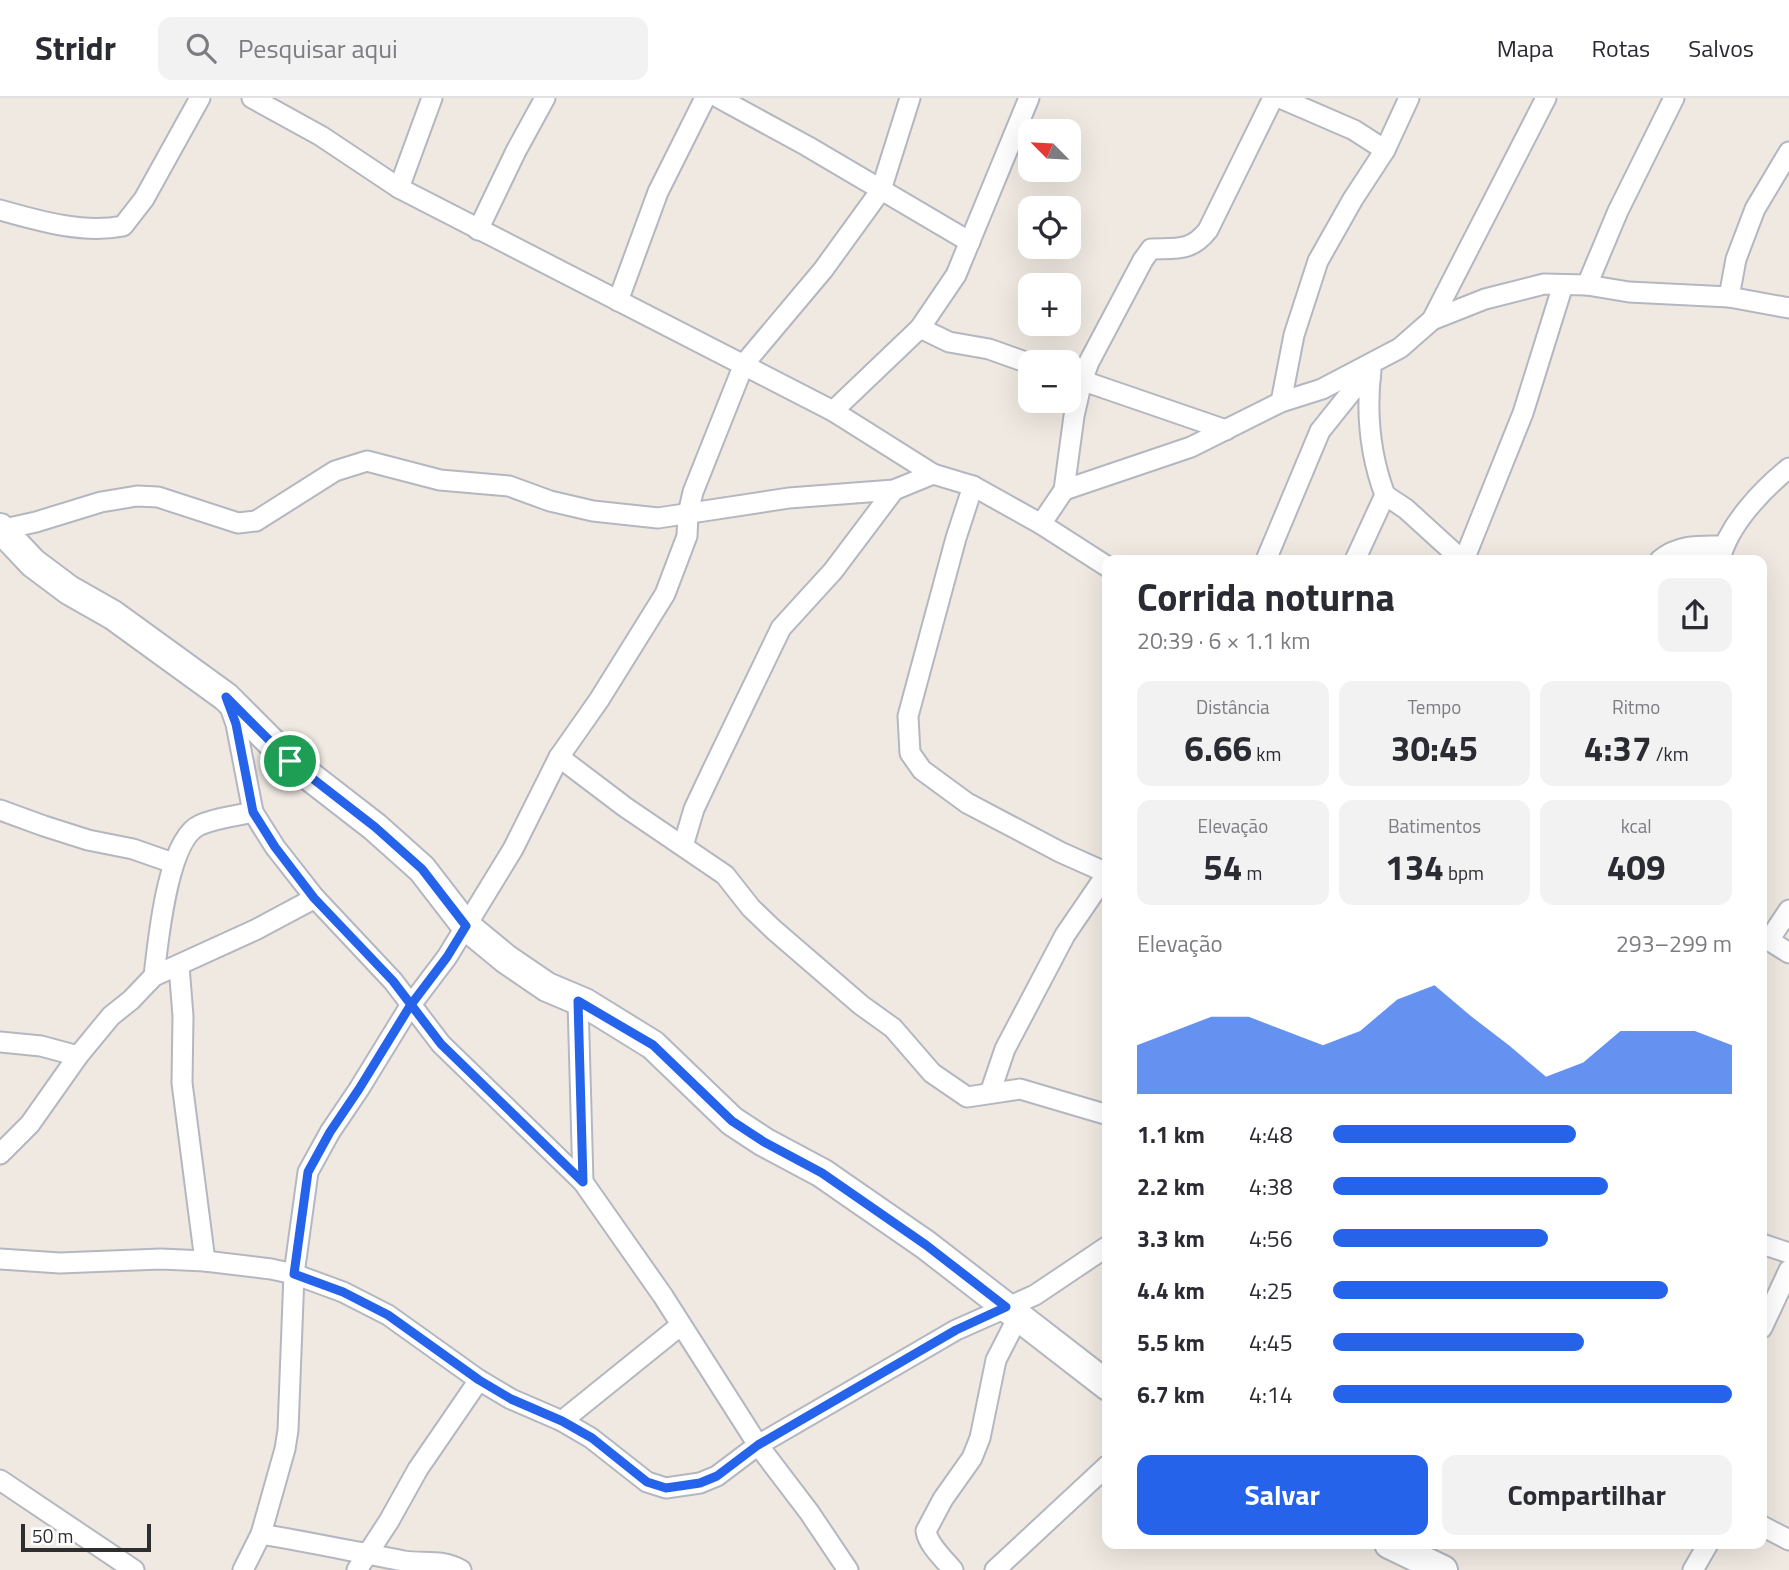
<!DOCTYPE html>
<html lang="pt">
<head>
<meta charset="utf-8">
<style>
  :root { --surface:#fff; --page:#f2f2f3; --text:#2b2b33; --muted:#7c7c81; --line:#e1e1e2; --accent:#2563eb }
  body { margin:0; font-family:"Titillium Web",sans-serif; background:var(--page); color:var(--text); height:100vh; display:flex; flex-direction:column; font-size:26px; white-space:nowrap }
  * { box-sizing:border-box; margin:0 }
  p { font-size:23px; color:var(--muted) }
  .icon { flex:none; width:38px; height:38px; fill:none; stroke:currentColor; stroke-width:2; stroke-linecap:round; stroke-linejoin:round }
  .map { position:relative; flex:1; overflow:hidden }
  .panel { position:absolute; left:1102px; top:457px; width:665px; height:994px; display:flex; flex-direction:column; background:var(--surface); border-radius:14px; box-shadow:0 7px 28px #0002 }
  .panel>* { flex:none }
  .needle { width:46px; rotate:294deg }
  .controls { position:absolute; left:1018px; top:21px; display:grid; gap:14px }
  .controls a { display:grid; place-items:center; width:63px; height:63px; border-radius:14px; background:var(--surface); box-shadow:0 7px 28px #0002; font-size:35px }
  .scale { position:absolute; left:21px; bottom:18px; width:130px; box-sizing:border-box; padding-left:7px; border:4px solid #2e2e2e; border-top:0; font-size:19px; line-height:24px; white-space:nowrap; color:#2e2e2e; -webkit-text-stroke:5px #fff; paint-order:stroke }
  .pin { position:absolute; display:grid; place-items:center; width:60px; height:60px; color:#fff; margin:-30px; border:4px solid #fff; border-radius:50%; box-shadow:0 2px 7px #0007 }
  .round { display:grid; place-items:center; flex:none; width:74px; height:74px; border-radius:14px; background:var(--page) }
  .head { display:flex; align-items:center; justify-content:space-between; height:119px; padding:0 35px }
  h1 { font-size:38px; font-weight:700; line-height:52px }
  .stats { display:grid; grid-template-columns:repeat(3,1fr); gap:10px; height:119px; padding:7px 35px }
  .stats div { display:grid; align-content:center; border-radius:14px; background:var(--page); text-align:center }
  .stats b { font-size:35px; font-weight:700 }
  .stats small { font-size:19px; font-weight:400 }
  .stats p { font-size:19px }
  .chart { height:196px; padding:14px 35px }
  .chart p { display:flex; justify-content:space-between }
  .chart svg { width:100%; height:126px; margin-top:7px; fill:var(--accent); opacity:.7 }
  .button { display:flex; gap:14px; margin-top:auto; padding:14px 35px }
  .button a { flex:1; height:80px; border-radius:14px; background:var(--accent); color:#fff; font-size:28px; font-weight:700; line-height:80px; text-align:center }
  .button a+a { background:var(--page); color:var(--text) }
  ul { padding:0 35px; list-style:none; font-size:23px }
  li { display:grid; grid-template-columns:112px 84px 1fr; align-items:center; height:52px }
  li i { height:18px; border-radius:9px; background:var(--accent) }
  header { display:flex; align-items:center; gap:42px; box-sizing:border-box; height:98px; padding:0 35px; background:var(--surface); border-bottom:2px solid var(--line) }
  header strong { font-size:33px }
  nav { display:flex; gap:38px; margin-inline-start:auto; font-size:24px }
  .search { width:490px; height:63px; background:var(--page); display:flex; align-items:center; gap:18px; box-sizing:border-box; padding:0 24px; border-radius:14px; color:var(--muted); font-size:26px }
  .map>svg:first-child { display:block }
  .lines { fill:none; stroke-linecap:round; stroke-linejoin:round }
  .street-casing { stroke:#b4b7c1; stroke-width:23 }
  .secondary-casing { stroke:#b4b7c1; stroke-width:32 }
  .street { stroke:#fff; stroke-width:19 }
  .secondary { stroke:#fff; stroke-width:28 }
  .route-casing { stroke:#fff; stroke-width:14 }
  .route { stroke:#2563eb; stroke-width:9 }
</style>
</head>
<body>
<header>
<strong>Stridr</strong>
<div class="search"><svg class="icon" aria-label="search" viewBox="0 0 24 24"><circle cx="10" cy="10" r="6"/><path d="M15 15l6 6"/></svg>Pesquisar aqui</div>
<nav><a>Mapa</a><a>Rotas</a><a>Salvos</a></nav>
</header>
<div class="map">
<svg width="1789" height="1472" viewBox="0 0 1789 1472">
  <rect width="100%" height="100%" fill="#efe9e1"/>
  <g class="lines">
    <g class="street-casing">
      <g id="street">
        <polyline points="252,0 321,38 399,90 833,313 933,376 973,388 1041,426 1108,469"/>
        <polyline points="719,0 807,48 970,144"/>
        <polyline points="1280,0 1354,32 1385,52"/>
        <polyline points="399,90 432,0"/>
        <path d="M0,112C39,123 83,136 123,128L144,101L200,0"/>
        <polyline points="478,132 516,53 545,0"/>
        <polyline points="1587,187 1618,113 1674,0"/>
        <polyline points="1729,199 1736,161 1755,111 1789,54"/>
        <polyline points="618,203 658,94 705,0"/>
        <polyline points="1432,222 1546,0"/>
        <polyline points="920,230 949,244 989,251 1031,266"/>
        <polyline points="1069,278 1226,332"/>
        <polyline points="1281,304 1294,237 1318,163 1353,101 1385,52 1409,0"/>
        <polyline points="833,313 920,230 956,177 1029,0"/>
        <polyline points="973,388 956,440 908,618 910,655 922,672 967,705 1060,754 1107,775"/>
        <polyline points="1064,392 1191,349 1281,304 1322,291 1400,250 1432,222 1485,201 1544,186 1587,187 1629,194 1729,199 1789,210"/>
        <polyline points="1385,397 1406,411 1462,462"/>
        <path d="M1041,426L1064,392L1074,318L1082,283L1089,264L1143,162L1151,151C1176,150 1191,154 1208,132L1273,0"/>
        <polyline points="0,432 36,424 101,404 137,398 158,399 238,425 256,423 335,373 367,363 440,382 509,388 550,403 593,413 658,420 789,400 894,392 933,376"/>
        <polyline points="1266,462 1320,333 1352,293 1370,281"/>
        <path d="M1355,462L1385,397C1370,357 1366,314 1371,272"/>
        <polyline points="1464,462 1523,315 1563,187"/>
        <path d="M1660,462C1679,446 1700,448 1723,448"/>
        <path d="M1720,462C1728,427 1762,392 1789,370"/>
        <polyline points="229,606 236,626 253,714 275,749 315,800 393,883 441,946 583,1084 663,1198 758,1347 809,1414 848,1472"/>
        <polyline points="559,659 625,709 725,777 751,810 774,832 861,907 893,930 932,975 967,999 1020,991 1108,1017"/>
        <polyline points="0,712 44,728 88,742 133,751 173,765"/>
        <polyline points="683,748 694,711 711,675 781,530 833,473 894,392"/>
        <polyline points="1762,838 1789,855"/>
        <polyline points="1769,842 1789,812"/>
        <polyline points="179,868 183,918 182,985 205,1163"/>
        <path d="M154,878C158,845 167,741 200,727C215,720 236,718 253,714"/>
        <polyline points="578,903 583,1084"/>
        <polyline points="0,944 41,948 78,958"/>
        <polyline points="990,995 1005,951 1065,837 1108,774"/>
        <polyline points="0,1056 30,1026 78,958 111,918 131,902 154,878 255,832 315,800"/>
        <polyline points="1762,1146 1789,1155"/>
        <polyline points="0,1161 60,1165 161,1161 205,1163 271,1171 294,1176 343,1194 388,1217 479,1282 511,1301 562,1323 591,1340 647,1384 666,1390 700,1385 717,1378 758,1347 956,1232 1035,1197 1108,1148"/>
        <polyline points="1762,1230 1789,1172"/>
        <polyline points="562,1323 681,1227"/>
        <polyline points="0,1382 134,1472"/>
        <polyline points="1762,1428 1789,1442"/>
        <path d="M261,1436C308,1444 356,1454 404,1463C424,1466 442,1461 461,1472"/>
        <polyline points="243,1472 261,1436 285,1351 288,1332 294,1176 308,1074 330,1034 359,991 410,908 447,859 513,751 559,659 599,602 665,496 687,438 688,416 693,394 744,266 823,172 881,92 910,0"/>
        <polyline points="357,1472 389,1423 418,1371 479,1282"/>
        <path d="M953,1472C944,1461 928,1447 926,1433L943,1401L972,1360L980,1340L996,1262L1019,1217"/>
        <polyline points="995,1472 1108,1367"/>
        <polyline points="1693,1472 1708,1446"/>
      </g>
    </g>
    <g class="secondary-casing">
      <g id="secondary">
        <polyline points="0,430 33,465 69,492 113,517 226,599 290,663 375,729 422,771 466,828 506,861 547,889 585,905 653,947 732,1023 764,1044 822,1075 926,1147 1108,1288"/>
        <polyline points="1389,1446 1443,1472"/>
      </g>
    </g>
    <use href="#street" class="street"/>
    <use href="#secondary" class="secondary"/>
  </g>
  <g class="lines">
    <g class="route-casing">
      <polyline id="route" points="290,663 375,729 422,771 466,828 447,859 410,908 359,991 330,1034 308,1074 294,1176 343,1194 388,1217 479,1282 511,1301 562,1323 592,1340 647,1384 666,1390 700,1385 717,1378 758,1347 956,1232 1006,1209 926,1147 822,1075 764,1044 732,1023 653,947 578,903 583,1084 441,946 393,883 314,800 275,749 253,714 236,626 226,599 290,663"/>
    </g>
    <use href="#route" class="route"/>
  </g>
</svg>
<div class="controls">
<a><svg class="needle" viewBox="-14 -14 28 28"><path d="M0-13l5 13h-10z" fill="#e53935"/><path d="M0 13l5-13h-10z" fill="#7c7c81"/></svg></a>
<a><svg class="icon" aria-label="locate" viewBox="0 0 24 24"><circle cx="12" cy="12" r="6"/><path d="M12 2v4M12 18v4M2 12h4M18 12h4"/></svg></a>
<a>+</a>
<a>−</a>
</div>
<div class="scale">50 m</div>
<div class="pin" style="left:290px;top:663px;background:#1e9e55"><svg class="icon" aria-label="arrive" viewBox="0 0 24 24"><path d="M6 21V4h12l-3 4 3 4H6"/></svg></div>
<section class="panel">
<div class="head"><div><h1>Corrida noturna</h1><p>20:39 · 6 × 1.1 km</p></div><a class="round"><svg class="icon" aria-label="share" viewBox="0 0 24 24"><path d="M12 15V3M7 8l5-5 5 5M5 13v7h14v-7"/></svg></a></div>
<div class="stats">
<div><p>Distância</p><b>6.66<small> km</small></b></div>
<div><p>Tempo</p><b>30:45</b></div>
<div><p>Ritmo</p><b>4:37<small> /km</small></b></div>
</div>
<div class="stats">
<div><p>Elevação</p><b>54<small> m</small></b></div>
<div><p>Batimentos</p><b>134<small> bpm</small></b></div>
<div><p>kcal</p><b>409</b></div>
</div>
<div class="chart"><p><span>Elevação</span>293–299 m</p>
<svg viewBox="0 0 160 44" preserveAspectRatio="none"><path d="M0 44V27L10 22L20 17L30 17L40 22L50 27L60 22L70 11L80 6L90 17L100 27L110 38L120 33L130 22L140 22L150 22L160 27V44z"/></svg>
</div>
<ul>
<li><b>1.1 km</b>4:48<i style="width:61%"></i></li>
<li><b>2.2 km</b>4:38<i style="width:69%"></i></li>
<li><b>3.3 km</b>4:56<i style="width:54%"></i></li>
<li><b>4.4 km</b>4:25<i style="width:84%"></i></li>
<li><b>5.5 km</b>4:45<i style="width:63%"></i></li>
<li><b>6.7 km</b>4:14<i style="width:100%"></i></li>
</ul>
<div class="button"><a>Salvar</a><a>Compartilhar</a></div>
</section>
</div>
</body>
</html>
